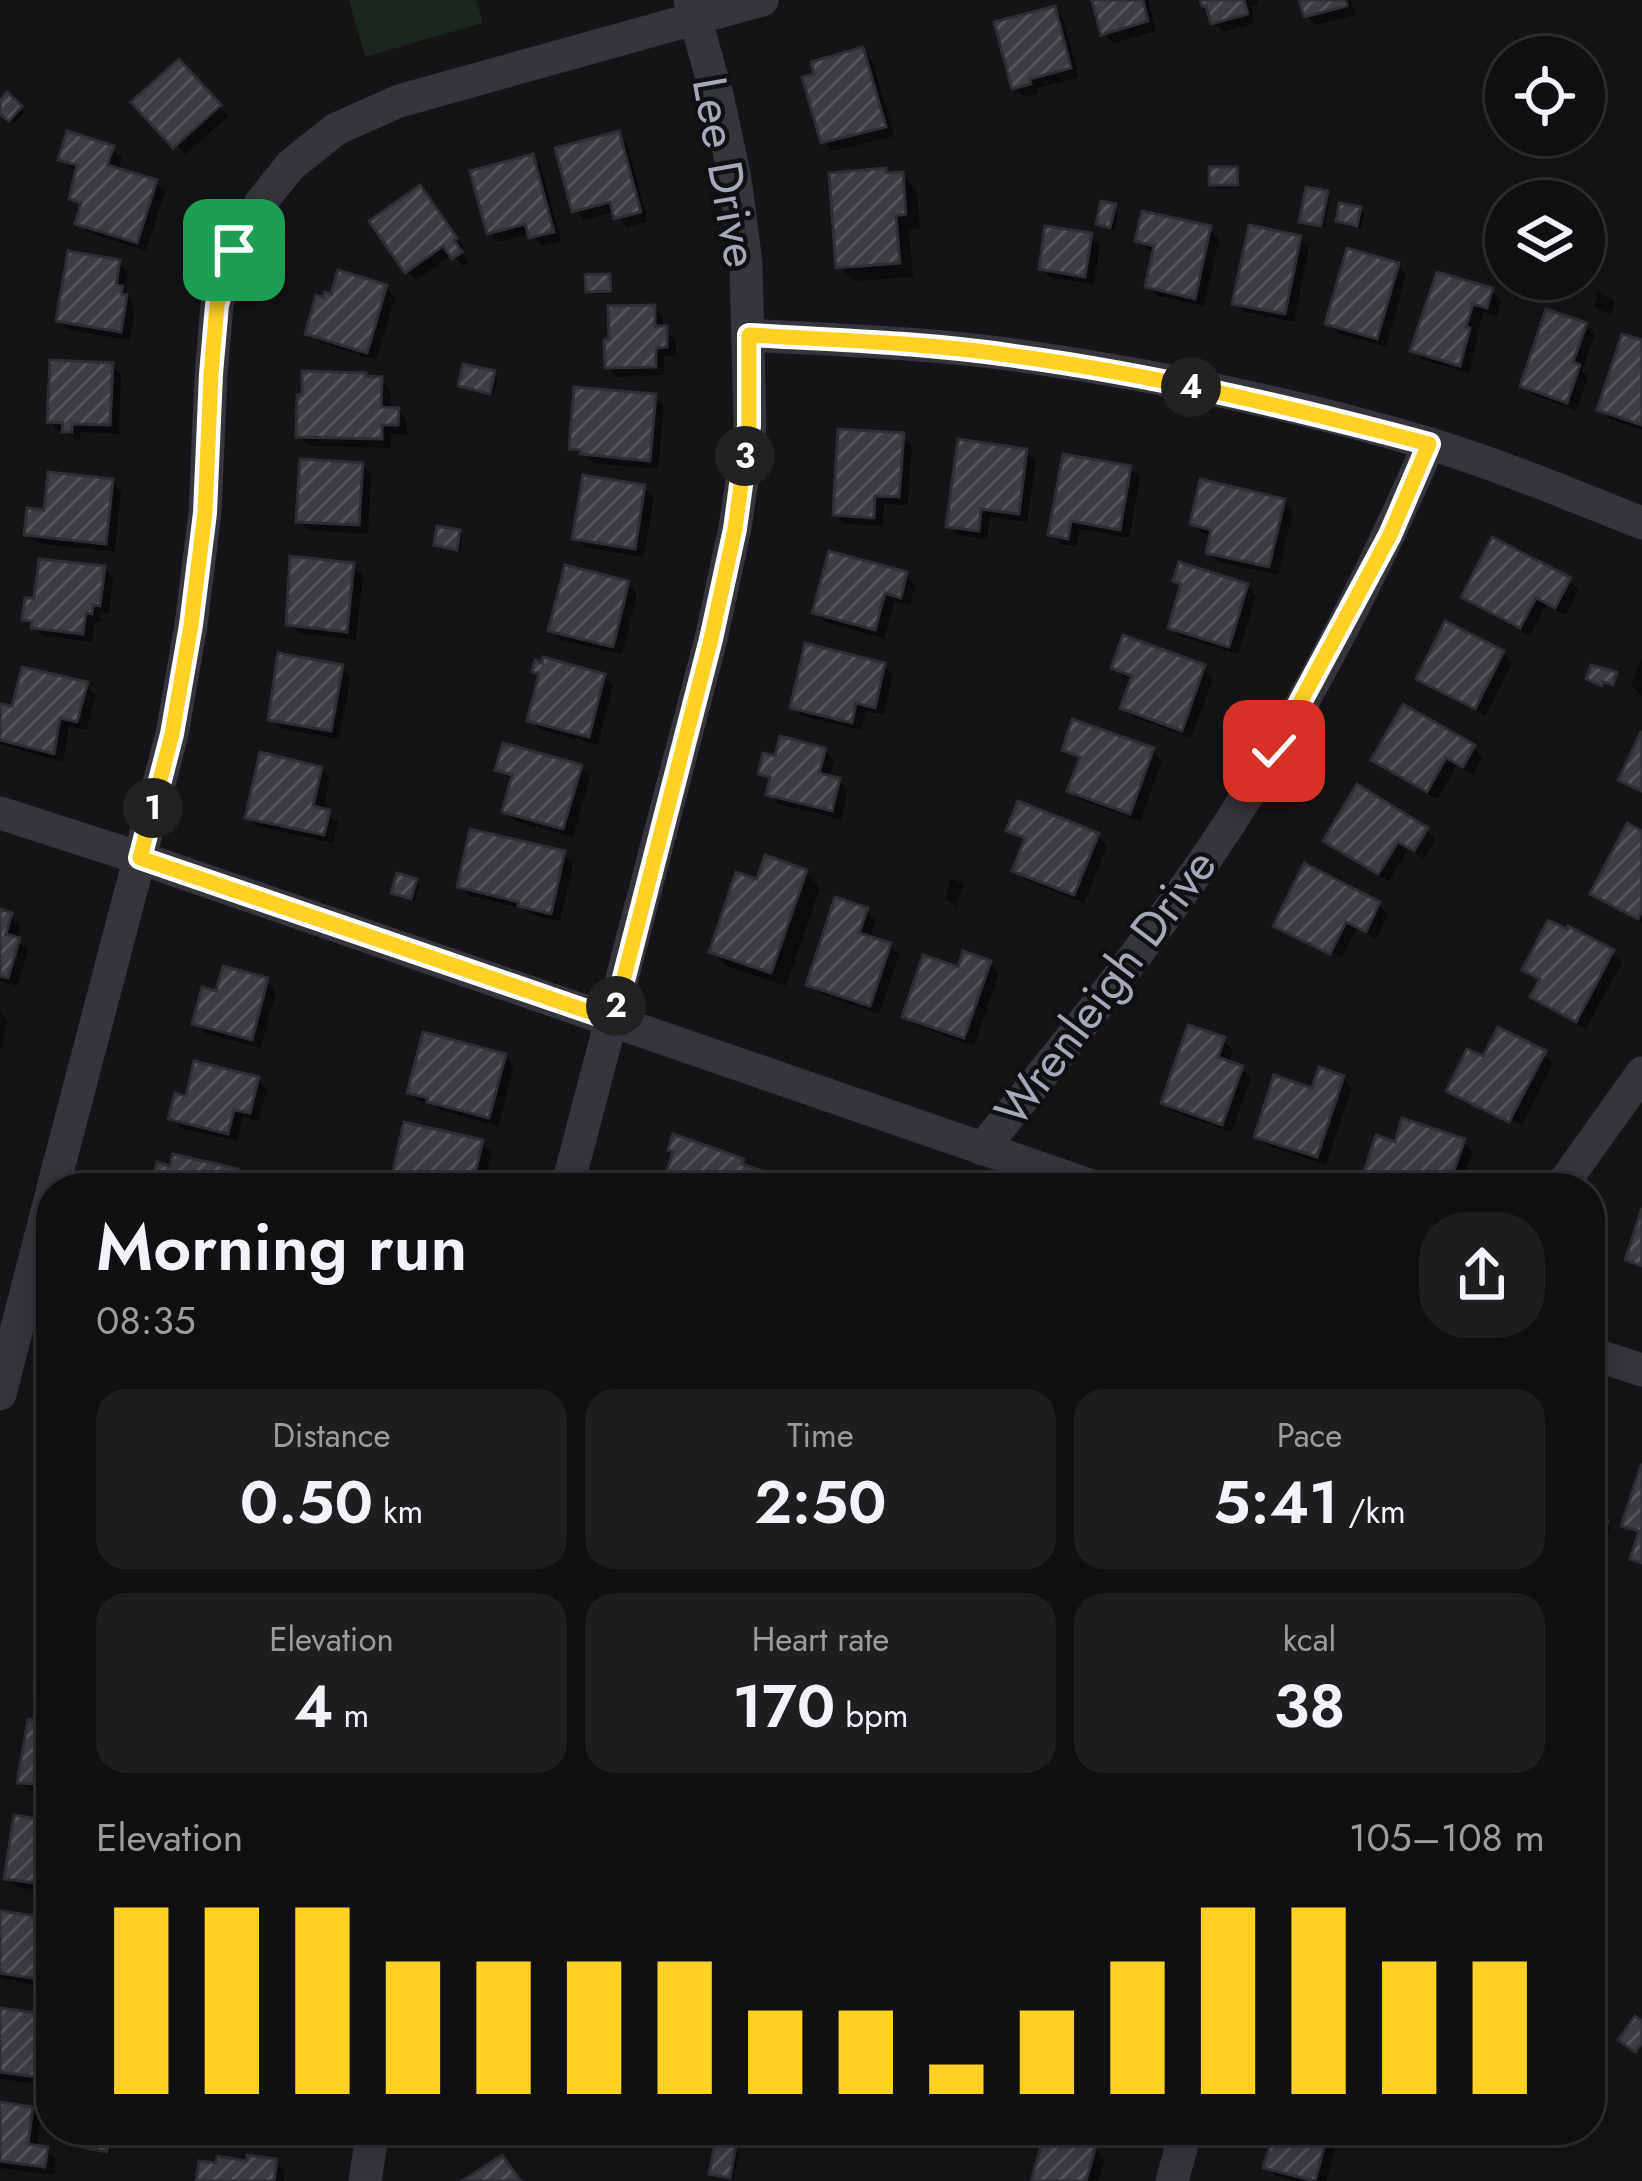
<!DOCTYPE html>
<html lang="en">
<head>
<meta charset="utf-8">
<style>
  :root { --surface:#100f11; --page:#1e1d1f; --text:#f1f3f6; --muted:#9c9c9f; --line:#302f31; --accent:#ffd124 }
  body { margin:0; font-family:Jost,sans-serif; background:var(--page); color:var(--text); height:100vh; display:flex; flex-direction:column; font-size:45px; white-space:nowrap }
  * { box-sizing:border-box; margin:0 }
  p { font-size:39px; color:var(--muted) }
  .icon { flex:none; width:66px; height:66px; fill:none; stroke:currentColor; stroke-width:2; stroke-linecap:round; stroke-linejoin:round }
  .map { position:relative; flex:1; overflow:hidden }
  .details { position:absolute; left:36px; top:1173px; width:1569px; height:972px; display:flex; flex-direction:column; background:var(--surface); border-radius:48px; box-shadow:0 6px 30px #0003,0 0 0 3px var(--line) }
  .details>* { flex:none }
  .buttons { position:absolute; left:1485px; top:36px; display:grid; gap:24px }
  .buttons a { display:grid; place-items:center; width:120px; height:120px; border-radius:50%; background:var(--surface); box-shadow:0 6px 30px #0003,0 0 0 3px var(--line); font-size:60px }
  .pin { position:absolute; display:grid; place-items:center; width:102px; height:102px; color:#fff; margin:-51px; border-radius:24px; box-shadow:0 6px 18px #0006 }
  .km { position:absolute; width:60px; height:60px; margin:-30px; border-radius:50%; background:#222; color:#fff; font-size:33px; line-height:60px; text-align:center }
  .round { display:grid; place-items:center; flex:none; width:126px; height:126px; border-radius:48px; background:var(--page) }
  .summary { display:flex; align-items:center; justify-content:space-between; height:204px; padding:0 60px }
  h1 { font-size:66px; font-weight:600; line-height:90px }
  .stats { display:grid; grid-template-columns:repeat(3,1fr); gap:18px; height:204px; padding:12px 60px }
  .stats div { display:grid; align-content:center; border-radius:30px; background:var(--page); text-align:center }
  .stats b { font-size:60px; font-weight:600 }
  .stats small { font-size:33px; font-weight:400 }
  .stats p { font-size:33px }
  .chart { height:336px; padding:24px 60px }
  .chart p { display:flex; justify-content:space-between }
  .chart svg { width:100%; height:216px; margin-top:12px; stroke:var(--accent); stroke-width:6 }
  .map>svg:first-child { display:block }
  .green { fill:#1c251e }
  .shadow { fill:#0007 }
  .building { fill:url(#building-hatch); stroke:#2f2e33; stroke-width:3 }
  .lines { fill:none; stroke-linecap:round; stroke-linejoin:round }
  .street { stroke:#35353c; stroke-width:33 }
  .route-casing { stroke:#fff; stroke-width:24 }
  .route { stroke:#ffd124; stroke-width:15 }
  .labels { text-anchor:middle; stroke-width:9; stroke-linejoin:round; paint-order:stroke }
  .street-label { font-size:48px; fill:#a5a8b8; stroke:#100f12 }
</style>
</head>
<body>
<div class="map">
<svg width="1642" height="2181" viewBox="0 0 1642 2181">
  <defs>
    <pattern id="building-hatch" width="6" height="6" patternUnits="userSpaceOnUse" patternTransform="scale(3)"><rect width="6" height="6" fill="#3c3c42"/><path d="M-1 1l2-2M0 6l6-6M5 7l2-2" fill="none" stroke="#55555b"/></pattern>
  </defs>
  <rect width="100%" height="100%" fill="#151417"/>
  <polygon class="green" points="349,0 476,0 483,23 365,57"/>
  <g class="shadow">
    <polygon points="1095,0 1148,0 1156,31 1113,43 1104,33"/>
    <polygon points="1204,0 1257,0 1258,4 1251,6 1255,23 1223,32 1213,22"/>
    <polygon points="1302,0 1351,0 1355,15 1316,25 1306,15"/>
    <polygon points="1054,9 1063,19 1079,77 1038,88 1039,93 1024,97 1014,88"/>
    <polygon points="862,51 872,60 894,136 833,151 823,141"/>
    <polygon points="179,63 228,116 185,155 136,102"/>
    <polygon points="7,97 24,112 15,123 0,110 0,105"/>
    <polygon points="618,135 627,144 648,222 627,227 615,212 584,220 575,211"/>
    <polygon points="112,148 122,158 117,171 155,182 165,192 146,251 88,232 78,223 83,209 72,198 79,171 71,168 61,159"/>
    <polygon points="532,157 541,167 561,241 542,246 531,233 499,242 489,232"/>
    <polygon points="1236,170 1240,174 1240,188 1216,188 1212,184"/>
    <polygon points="885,172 889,176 902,175 917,190 920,228 909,230 913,277 854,281 839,266"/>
    <polygon points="1326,194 1330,198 1324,228 1307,225 1303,221"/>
    <polygon points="429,198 464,248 461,251 469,263 463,266 452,255 416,280 407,271"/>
    <polygon points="1114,207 1118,211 1114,230 1103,227 1099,223"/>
    <polygon points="1360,210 1364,214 1361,228 1343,224 1339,220"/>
    <polygon points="1209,229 1219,239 1204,306 1158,296 1148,286 1156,252 1148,250 1139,240"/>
    <polygon points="1090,235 1100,245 1094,284 1051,278 1042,268"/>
    <polygon points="1300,238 1309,248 1294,322 1245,312 1236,303"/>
    <polygon points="119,263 128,273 125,292 135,308 130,340 68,330 59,320"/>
    <polygon points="1397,265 1406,275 1386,347 1338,333 1328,323"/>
    <polygon points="609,277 613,281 613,294 593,294 589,290"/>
    <polygon points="386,287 395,297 376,360 318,342 308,333"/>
    <polygon points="1492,291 1501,301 1497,316 1483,312 1469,373 1423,360 1413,350 1423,316"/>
    <polygon points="1598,293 1615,301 1611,315 1594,307"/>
    <polygon points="654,308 663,317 663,329 675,339 676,355 664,356 664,375 618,377 608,367"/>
    <polygon points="1585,326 1595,335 1582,371 1588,377 1576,410 1533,395 1523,386"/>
    <polygon points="1642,344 1642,430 1610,419 1600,410"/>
    <polygon points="112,366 121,375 119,434 80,432 80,440 75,440 66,431 59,431 50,421"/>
    <polygon points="494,374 498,378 493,396 465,389 461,386"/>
    <polygon points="381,380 391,390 390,411 398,411 407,420 407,434 391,434 391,448 309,446 299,436"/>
    <polygon points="654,397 664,406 658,469 593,463 572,448"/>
    <polygon points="902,436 912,446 908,505 884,504 882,526 845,524 836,514"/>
    <polygon points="1026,452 1036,461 1027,522 990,517 987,539 959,535 949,526"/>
    <polygon points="362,465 371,475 368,534 308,530 299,520"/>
    <polygon points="1130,468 1140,478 1129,538 1080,529 1077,546 1061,544 1052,534"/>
    <polygon points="112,482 121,491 115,552 37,543 27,534 47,514"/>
    <polygon points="644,488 654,497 644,557 585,547 575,538"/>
    <polygon points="1284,502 1293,511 1278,575 1219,562 1209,552 1213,536 1202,533 1193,523"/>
    <polygon points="459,533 463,536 460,552 441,548 437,544"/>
    <polygon points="353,566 363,575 356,640 299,633 289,623"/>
    <polygon points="104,569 113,579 109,614 101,612 100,622 95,621 92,642 43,636 25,619"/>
    <polygon points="906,575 915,585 910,605 895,601 884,638 825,622 816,612"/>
    <polygon points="1177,580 1246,586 1256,596 1238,654 1180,636 1171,627 1183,587"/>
    <polygon points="1569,581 1579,590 1565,615 1546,605 1530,636 1474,606 1464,596"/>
    <polygon points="628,584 637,594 622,654 561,640 552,630"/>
    <polygon points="1503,653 1512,663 1485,716 1429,688 1419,679"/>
    <polygon points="1642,659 1642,696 1631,685"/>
    <polygon points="884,666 893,675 884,715 866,711 861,730 802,716 793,707"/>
    <polygon points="1114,667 1203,668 1213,678 1191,738 1133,717 1124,707 1133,680 1124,677"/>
    <polygon points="341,668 351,677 339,739 280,728 271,718"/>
    <polygon points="535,671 604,676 613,686 598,745 540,729 530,720 541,677"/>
    <polygon points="86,685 96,695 86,730 69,726 63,762 0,744 0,707 14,710"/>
    <polygon points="1473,748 1483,757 1473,774 1457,765 1437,799 1384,769 1375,760"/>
    <polygon points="1065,749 1152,750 1162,760 1140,821 1080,800 1071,790 1082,761"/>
    <polygon points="824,750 834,760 829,778 838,781 848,790 841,819 778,804 769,794 772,783 762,773 777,759"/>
    <polygon points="580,767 590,777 573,837 515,821 506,811 514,781 498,770"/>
    <polygon points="321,769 330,779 323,812 338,822 333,843 258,826 248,817"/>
    <polygon points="1010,830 1097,835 1107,845 1084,903 1025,880 1016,870 1027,842"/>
    <polygon points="1426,830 1436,839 1424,859 1408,849 1389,881 1336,850 1327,840"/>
    <polygon points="1642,834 1642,923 1604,903 1594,894"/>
    <polygon points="563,854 573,864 560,921 531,915 525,909 470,896 460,886"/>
    <polygon points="805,872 820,887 786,986 727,966 712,951 759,883"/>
    <polygon points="951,878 963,884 957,906 945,899"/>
    <polygon points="415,882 419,886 414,901 394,892"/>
    <polygon points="1379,905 1388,914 1376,939 1356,929 1342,957 1284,928 1284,932 1277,925"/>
    <polygon points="866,911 876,920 869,939 890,946 899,955 879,1014 819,993 809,984"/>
    <polygon points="0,912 10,916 20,925 16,940 28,950 17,986 0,981"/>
    <polygon points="1612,953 1622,962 1586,1029 1543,1006 1534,997 1541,982 1526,969"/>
    <polygon points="989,963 999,973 974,1046 915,1025 906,1016 960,971"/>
    <polygon points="267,981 276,991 261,1048 205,1033 196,1023 218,995"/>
    <polygon points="0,1012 8,1021 0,1053"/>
    <polygon points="1224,1040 1233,1050 1228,1064 1241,1068 1251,1078 1231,1132 1174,1112 1164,1103"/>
    <polygon points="1544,1054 1553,1063 1522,1125 1457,1093 1457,1097 1450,1090 1484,1060"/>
    <polygon points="505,1057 514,1067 498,1126 440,1110 435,1105 420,1101 411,1092"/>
    <polygon points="1343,1078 1352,1088 1326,1165 1267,1145 1258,1136 1314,1092"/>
    <polygon points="257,1080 267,1089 259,1121 243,1117 237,1141 181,1128 172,1118 188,1099"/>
    <polygon points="1463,1142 1473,1151 1460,1188 1393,1188 1376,1183 1367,1173 1396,1146"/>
    <polygon points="481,1143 491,1152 483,1188 399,1188 393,1182"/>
    <polygon points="742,1161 751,1171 764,1174 773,1184 772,1188 664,1188"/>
    <polygon points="237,1172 246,1182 245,1188 153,1188"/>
    <polygon points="1590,1451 1597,1458 1590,1480"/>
    <polygon points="1593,1519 1610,1528 1601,1552 1590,1548"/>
    <polygon points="51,1726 51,1794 30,1791 21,1782"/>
    <polygon points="51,1824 51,1892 17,1887 7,1878"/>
    <polygon points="0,1921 51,1921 51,1988 0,1978"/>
    <polygon points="0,2012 44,2017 51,2024 46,2085 0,2079"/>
    <polygon points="0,2105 31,2110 41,2119 37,2148 46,2150 56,2159 54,2175 0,2168"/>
    <polygon points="92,2130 115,2130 110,2154 93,2151 89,2147"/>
    <polygon points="222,2130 291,2130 290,2141"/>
    <polygon points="1277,2130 1340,2130 1326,2181 1292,2181 1276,2176 1267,2167"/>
    <polygon points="735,2149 739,2153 733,2180 716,2177 712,2173"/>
    <polygon points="1095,2149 1104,2159 1098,2181 1034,2181"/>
    <polygon points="276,2162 285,2171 284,2181 199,2181"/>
  </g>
  <g class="building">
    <polygon points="1092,0 1143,0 1148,21 1101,35"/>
    <polygon points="1200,0 1244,0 1248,14 1211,24 1206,6 1202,6"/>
    <polygon points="1299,0 1346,0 1347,6 1304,17"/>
    <polygon points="1055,6 1071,68 1030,79 1031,84 1012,89 994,22"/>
    <polygon points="863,47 886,127 821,143 802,77 814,74 811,62"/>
    <polygon points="179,59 221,105 173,148 131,102"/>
    <polygon points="7,92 22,106 9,121 0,114 0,100"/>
    <polygon points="67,131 114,146 107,165 157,180 137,243 75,224 81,203 69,199 77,165 58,160"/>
    <polygon points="619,131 641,212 614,219 610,202 572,212 555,148"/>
    <polygon points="533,154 554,232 529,238 525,224 487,234 470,171"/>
    <polygon points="1209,167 1237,167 1238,185 1209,185"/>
    <polygon points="886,168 886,173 903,172 906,214 896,216 900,263 836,268 829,173"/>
    <polygon points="420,185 457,238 454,240 462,252 452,259 443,246 405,273 369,221"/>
    <polygon points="1306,187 1328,191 1321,226 1299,222"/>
    <polygon points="1101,201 1116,204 1110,228 1096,224"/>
    <polygon points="1339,203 1361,207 1357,226 1336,221"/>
    <polygon points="1142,211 1211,226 1195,299 1145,287 1154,246 1135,241"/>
    <polygon points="1249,225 1301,236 1285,314 1232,304"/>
    <polygon points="1045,226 1092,233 1085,277 1039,269"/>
    <polygon points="1347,248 1399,263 1377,339 1325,324"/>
    <polygon points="68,251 120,260 116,285 123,286 121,294 127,295 121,332 56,321"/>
    <polygon points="338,270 387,285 367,353 305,334 316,295 323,297 325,292 331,294"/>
    <polygon points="1437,272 1493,288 1487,308 1473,304 1466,327 1470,328 1460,366 1410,351"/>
    <polygon points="610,274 611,291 586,292 585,275"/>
    <polygon points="655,305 655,326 667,326 667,347 656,348 656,367 605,368 604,340 609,339 608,306"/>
    <polygon points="1546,309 1587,323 1573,362 1580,365 1567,403 1520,386"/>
    <polygon points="1622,334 1642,340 1642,425 1597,410"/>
    <polygon points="50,360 113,363 110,425 72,424 72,432 62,432 63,423 47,422"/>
    <polygon points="463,364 495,371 490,394 458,386"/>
    <polygon points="302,371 366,373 365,376 382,377 381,407 399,408 398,425 382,425 382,439 296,437 297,395 302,395"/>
    <polygon points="574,387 656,394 650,461 580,454 581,450 569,449"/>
    <polygon points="838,429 904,433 899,497 875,496 874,518 833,515"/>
    <polygon points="958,439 1027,449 1019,514 981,509 979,531 946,527"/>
    <polygon points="1063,454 1131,466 1120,530 1071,521 1068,539 1048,535"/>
    <polygon points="300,459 363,463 359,525 296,522"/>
    <polygon points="48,472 113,479 106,544 24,535 27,508 44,510"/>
    <polygon points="583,475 645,485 635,549 572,539"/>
    <polygon points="1200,479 1285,499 1269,567 1206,553 1211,530 1190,524"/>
    <polygon points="437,526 460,530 457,550 434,545"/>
    <polygon points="1492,537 1571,578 1555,608 1536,598 1520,628 1461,597"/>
    <polygon points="829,551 907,572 901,598 885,593 875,630 812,613"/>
    <polygon points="290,556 354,563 347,632 286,625"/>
    <polygon points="39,559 105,566 100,606 93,605 92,614 86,613 83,634 31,628 32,621 22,620 25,598 34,598"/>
    <polygon points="1179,562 1248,584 1229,647 1168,628 1181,584 1173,581"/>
    <polygon points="565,565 629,581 613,647 548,631"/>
    <polygon points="1445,621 1504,651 1475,709 1416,679"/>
    <polygon points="1123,635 1205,665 1182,731 1120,708 1132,676 1111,668"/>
    <polygon points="805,643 885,663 875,708 856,703 852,723 790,708"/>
    <polygon points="278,653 343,665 331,731 268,720"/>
    <polygon points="543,657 605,674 589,737 527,721 539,674 532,672 535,660 542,663"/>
    <polygon points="1591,665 1617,672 1613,685 1603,682 1602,686 1586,679"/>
    <polygon points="22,667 88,682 77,722 60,718 54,754 0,740 0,704 12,706"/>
    <polygon points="1403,704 1475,745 1463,767 1446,758 1427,792 1371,760"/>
    <polygon points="1072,719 1154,748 1130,814 1067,791 1080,757 1062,750"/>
    <polygon points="1641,732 1642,732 1642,791 1618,780"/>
    <polygon points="780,736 826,748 819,773 840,778 832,811 766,795 770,777 758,774 763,753 775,756"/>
    <polygon points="503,743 582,765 563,829 502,812 512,775 495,770"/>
    <polygon points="260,752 322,767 313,806 330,810 324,835 245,818"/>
    <polygon points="1357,784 1428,828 1414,851 1398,842 1378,874 1323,841"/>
    <polygon points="1018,801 1099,833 1074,895 1012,871 1025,838 1006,831"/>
    <polygon points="1627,823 1642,831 1642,911 1638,919 1590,894"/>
    <polygon points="470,829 565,851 551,914 518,906 519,902 457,887"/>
    <polygon points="765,855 807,870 771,973 709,952 736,872 757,879"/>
    <polygon points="1304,863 1380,902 1366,932 1346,922 1330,954 1273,926"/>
    <polygon points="397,873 417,879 411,899 391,893"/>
    <polygon points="835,897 868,908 859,933 891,943 870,1006 806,985"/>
    <polygon points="0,909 12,913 6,934 20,938 8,978 0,976"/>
    <polygon points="1548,920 1567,929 1568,926 1614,950 1576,1022 1530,997 1540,979 1522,970"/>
    <polygon points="963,951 991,961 964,1038 902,1017 923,955 958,967"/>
    <polygon points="223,966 268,978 252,1040 192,1024 202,987 216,991"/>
    <polygon points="1188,1025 1225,1037 1218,1057 1243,1066 1222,1125 1161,1103"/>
    <polygon points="1498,1027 1546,1051 1509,1122 1446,1091 1467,1049 1483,1056"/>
    <polygon points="423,1032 506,1054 489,1118 427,1102 428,1098 407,1093"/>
    <polygon points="194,1061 259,1077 250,1113 234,1110 228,1134 168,1119 175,1093 186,1096"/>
    <polygon points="1319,1067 1344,1076 1317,1157 1254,1137 1274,1075 1312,1088"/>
    <polygon points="1402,1118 1465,1139 1448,1188 1406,1188 1363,1174 1376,1135 1395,1142"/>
    <polygon points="404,1122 483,1140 473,1183 478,1184 477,1188 405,1188 390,1183"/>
    <polygon points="673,1134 744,1159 742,1164 765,1172 760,1188 661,1188 673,1152 668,1150"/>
    <polygon points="173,1154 238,1169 234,1188 150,1188 157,1162 170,1166"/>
    <polygon points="1642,1208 1642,1266 1625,1260"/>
    <polygon points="1641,1465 1642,1465 1642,1563 1630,1559 1639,1531 1621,1526"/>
    <polygon points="1591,1515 1608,1521 1597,1550 1590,1548"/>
    <polygon points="41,1652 51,1654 51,1692 34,1688"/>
    <polygon points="28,1719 51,1723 51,1785 17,1783"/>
    <polygon points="14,1815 51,1821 51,1885 4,1879"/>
    <polygon points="0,1911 51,1918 51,1981 0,1973"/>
    <polygon points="0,2008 45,2014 37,2077 0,2072"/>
    <polygon points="1635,2016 1642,2021 1642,2043 1635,2052 1618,2040"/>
    <polygon points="0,2102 33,2107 28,2144 48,2147 45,2167 0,2161"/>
    <polygon points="89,2130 111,2130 107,2152 86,2148"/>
    <polygon points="1274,2130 1329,2130 1315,2181 1263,2168"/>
    <polygon points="1045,2132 1096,2146 1086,2181 1031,2181"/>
    <polygon points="715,2143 736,2146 730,2178 709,2174"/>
    <polygon points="247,2155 277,2159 274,2181 196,2181 199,2161 216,2163 217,2156 247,2161"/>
    <polygon points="502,2155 521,2181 462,2181"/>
  </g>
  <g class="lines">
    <g class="street">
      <path d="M750,335C838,340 927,343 1015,355C1152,374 1294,404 1427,443C1500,465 1571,495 1642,523"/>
      <polyline points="0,813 140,858 1098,1188"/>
      <path d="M982,1149C1059,1054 1135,960 1205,860C1294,730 1367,588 1429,444"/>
      <polyline points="53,1188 172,734 191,625 205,513 211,374 217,305 234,250 262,201 291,165 336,129 399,101 762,0"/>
      <polyline points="567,1188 711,639 735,528 750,426 746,263 735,179 718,99 690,0"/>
      <polyline points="1560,1188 1642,1073"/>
      <polyline points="1590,1353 1642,1370"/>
      <polyline points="0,1394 51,1196"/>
      <polyline points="365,2181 373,2130"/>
      <polyline points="1172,2181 1186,2130"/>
    </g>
  </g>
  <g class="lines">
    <g class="route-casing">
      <path id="route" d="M234,250L217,305L211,374L205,513L191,625L172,734L140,858L613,1020L711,639L735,529L749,426V335C838,340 927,343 1015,356C1155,375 1293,408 1429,444L1390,535L1274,751"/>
    </g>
    <use href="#route" class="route"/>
  </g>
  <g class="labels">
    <g class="street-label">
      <text transform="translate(726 172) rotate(80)" y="17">Lee Drive</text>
      <text transform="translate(1105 987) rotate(-53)" y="17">Wrenleigh Drive</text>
    </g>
  </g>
</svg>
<div class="buttons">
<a><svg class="icon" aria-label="locate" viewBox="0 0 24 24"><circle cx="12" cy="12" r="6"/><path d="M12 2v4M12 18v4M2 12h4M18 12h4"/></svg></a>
<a><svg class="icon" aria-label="layers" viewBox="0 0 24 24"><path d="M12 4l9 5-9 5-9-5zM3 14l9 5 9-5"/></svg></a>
</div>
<div class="pin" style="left:234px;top:250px;background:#1e9e55"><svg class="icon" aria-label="arrive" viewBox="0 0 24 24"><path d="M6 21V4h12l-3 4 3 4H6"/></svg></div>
<div class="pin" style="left:1274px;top:751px;background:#d93025"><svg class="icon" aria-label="check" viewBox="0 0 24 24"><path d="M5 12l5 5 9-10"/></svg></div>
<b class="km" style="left:153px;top:808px">1</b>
<b class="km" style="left:616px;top:1006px">2</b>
<b class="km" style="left:745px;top:456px">3</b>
<b class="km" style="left:1191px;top:387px">4</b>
<section class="details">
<div class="summary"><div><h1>Morning run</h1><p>08:35</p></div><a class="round"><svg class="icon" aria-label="share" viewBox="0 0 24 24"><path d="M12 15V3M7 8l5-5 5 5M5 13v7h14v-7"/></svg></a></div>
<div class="stats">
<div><p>Distance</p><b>0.50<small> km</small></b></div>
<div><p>Time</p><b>2:50</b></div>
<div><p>Pace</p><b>5:41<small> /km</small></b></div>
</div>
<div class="stats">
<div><p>Elevation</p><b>4<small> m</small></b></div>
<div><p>Heart rate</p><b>170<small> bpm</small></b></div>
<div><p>kcal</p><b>38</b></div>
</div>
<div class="chart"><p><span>Elevation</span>105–108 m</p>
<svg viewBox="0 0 160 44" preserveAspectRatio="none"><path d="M5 44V6M15 44V6M25 44V6M35 44V17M45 44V17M55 44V17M65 44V17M75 44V27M85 44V27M95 44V38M105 44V27M115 44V17M125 44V6M135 44V6M145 44V17M155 44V17"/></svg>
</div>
</section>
</div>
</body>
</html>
